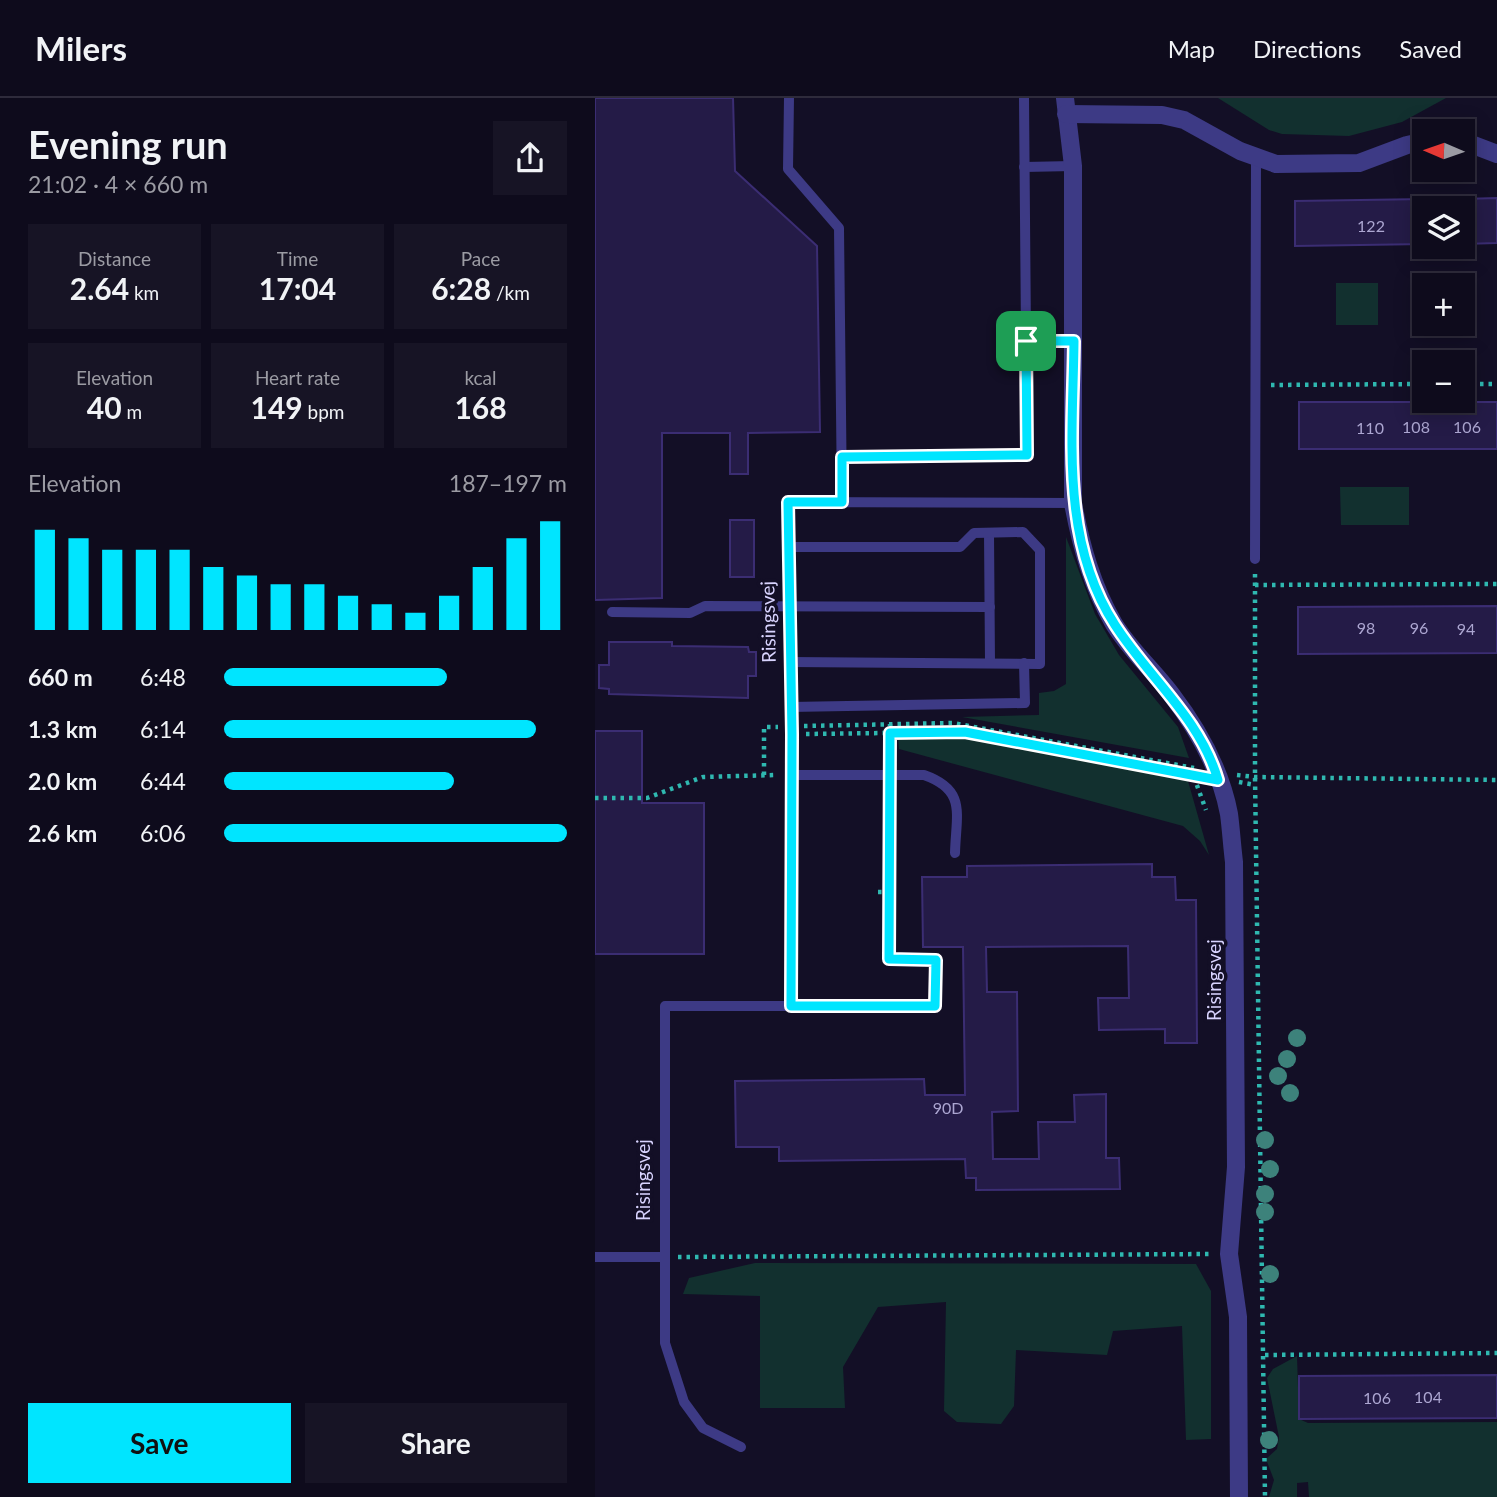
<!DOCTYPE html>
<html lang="en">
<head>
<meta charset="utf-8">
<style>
  :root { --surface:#0e0b1c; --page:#171425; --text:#f1f3f6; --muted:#9b9ba3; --line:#2e2b3b; --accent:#00e5ff }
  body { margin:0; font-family:Lato,sans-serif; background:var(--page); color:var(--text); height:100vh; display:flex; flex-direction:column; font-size:26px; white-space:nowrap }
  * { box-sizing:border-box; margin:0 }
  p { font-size:23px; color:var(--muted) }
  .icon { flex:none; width:38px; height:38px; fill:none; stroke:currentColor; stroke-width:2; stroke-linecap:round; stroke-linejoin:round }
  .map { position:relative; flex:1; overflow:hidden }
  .drawer { display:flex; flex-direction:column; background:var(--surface); width:595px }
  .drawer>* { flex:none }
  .needle { width:46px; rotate:272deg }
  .fabs { position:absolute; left:817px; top:21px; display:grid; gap:14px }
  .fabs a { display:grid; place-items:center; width:63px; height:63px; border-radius:0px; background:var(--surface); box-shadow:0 4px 18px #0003,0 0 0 2px var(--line); font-size:35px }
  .pin { position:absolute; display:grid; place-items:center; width:60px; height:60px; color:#fff; margin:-30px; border-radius:14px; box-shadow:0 4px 10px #0006 }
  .round { display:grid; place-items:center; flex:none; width:74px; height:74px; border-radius:0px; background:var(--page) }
  .summary { display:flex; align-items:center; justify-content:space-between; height:119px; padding:0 28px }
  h1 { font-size:38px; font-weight:700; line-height:52px }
  .figures { display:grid; grid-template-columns:repeat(3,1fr); gap:10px; height:119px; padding:7px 28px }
  .figures div { display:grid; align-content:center; border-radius:0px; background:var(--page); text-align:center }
  .figures b { font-size:30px; font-weight:700 }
  .figures small { font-size:19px; font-weight:400 }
  .figures p { font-size:19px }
  .chart { height:196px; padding:14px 28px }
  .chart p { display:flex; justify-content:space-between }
  .chart svg { width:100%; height:126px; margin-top:7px; stroke:var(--accent); stroke-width:6 }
  .cta { display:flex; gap:14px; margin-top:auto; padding:14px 28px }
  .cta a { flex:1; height:80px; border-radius:0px; background:var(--accent); color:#111; font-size:28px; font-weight:700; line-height:80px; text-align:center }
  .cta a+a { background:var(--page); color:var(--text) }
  ul { padding:0 28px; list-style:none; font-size:23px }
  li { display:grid; grid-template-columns:112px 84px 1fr; align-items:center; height:52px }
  li i { height:18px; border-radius:9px; background:var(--accent) }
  header { display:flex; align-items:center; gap:42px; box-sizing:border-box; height:98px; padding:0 35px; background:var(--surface); border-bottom:2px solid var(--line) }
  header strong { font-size:33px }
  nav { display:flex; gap:38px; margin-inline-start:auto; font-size:24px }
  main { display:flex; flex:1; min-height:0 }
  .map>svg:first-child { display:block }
  .green { fill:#12302f }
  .building { fill:#241b47; stroke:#3b2d73; stroke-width:2 }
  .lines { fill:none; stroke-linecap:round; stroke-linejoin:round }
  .path { stroke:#2fb8b0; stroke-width:4.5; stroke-dasharray:3.5 5; stroke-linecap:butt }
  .service { stroke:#3d3a85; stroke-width:10 }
  .minor { stroke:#3d3a85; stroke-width:18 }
  .tree { fill:#3d827b }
  .route-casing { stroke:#fff; stroke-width:14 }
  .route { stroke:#00e5ff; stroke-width:9 }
  .labels { text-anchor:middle; stroke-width:7; stroke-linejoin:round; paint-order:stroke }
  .number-label { font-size:16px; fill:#aca6d1 }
  .street-label { font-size:19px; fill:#d9d4ff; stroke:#130f26 }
</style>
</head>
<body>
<header>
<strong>Milers</strong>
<nav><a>Map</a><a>Directions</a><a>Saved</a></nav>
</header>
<main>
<section class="drawer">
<div class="summary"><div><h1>Evening run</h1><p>21:02 · 4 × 660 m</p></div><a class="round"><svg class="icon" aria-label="share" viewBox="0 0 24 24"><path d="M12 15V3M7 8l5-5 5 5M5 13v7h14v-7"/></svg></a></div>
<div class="figures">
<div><p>Distance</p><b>2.64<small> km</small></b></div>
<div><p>Time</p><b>17:04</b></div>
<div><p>Pace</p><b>6:28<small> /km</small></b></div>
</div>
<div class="figures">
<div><p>Elevation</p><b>40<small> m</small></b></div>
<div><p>Heart rate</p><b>149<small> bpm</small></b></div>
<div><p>kcal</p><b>168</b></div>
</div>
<div class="chart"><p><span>Elevation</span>187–197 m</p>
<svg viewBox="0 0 160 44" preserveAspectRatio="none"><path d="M5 44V9M15 44V12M25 44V16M35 44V16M45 44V16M55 44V22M65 44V25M75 44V28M85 44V28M95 44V32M105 44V35M115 44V38M125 44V32M135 44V22M145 44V12M155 44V6"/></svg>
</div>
<ul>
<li><b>660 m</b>6:48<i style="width:65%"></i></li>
<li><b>1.3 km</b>6:14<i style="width:91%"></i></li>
<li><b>2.0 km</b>6:44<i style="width:67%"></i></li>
<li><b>2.6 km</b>6:06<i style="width:100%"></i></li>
</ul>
<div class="cta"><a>Save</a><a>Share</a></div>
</section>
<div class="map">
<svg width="902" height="1399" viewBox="0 0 902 1399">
  <rect width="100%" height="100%" fill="#130f26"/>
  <g class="green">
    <polygon points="623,0 851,0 807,24 754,38 687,36 674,32"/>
    <rect x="741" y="185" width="42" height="42"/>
    <polygon points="745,389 814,389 814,427 746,427"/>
    <polygon points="471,439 500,516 524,557 583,629 594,660 367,619 444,617 444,595 459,593 471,586"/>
    <polygon points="303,638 363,638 593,683 614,757 605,743 588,728 304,651"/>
    <polygon points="160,1165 601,1166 616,1193 616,1341 591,1342 587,1228 518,1233 512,1257 421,1252 419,1308 406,1326 362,1324 349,1313 351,1204 283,1209 248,1269 250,1310 165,1310 165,1198 88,1196 94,1180"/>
    <polygon points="702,1258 704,1321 713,1325 902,1324 902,1399 714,1399 713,1384 702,1385 702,1399 674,1399 679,1382 671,1361 682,1351 684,1339 672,1280 678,1271"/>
  </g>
  <g class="building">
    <polygon points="0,0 138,0 140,73 222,148 225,334 153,335 153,376 135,376 135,335 67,335 67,500 0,502"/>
    <polygon points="902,100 902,145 868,146 868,101"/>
    <polygon points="830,101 830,146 700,148 700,103"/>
    <rect x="704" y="304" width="198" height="47"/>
    <rect x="135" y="422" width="24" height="57"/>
    <polygon points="902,508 902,555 703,556 703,509"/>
    <polygon points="14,544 77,544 77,548 153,549 154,554 161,554 161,578 153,578 153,600 14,596 14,591 4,590 4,567 14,567"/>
    <polygon points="0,633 47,633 47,705 109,705 109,856 0,856"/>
    <polygon points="557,766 557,779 580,779 581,802 601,802 602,945 570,945 570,931 504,932 503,900 534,900 533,848 391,849 392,894 422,894 423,1013 397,1014 398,1061 444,1061 443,1024 480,1024 479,997 511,996 511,1060 524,1060 525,1091 381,1092 381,1080 371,1080 370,1061 184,1063 184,1049 141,1049 140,983 329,981 330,997 370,997 368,849 328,849 327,779 372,779 372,768"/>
    <polygon points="902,1277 902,1320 704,1321 704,1278"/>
  </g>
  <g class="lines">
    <g class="path">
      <polyline points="868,286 902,286"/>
      <polyline points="676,287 830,286"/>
      <polyline points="660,476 660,679 670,1399"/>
      <polyline points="660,487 902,486"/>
      <polyline points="209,628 358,625 599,670"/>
      <polyline points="211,636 370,634 601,678"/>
      <polyline points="295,662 295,626"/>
      <polyline points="596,671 611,712"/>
      <polyline points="169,677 169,629 183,629"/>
      <polyline points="642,677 660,679 902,682"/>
      <polyline points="644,684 660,687"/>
      <polyline points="295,692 294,861 341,861 340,893"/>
      <polyline points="0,700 52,700 108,679 181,677"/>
      <polyline points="283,794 290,794"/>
      <polyline points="83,1159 617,1156"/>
      <polyline points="670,1257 902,1255"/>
    </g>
    <g class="service">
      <polyline points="194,0 193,71 244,130 247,404"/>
      <polyline points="429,69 478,68"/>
      <polyline points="431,243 479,243"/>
      <polyline points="247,359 432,357 429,0"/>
      <polyline points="394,435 395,565"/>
      <polyline points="193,449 365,449 379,435 428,434 445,452 445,566 195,564"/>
      <polyline points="660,461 661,60"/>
      <polyline points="17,514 95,515 110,508 395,509"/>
      <polyline points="195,609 430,605 429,565"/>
      <path d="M196,677H329C372,692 361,716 360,755"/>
      <polyline points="196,908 340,908"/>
      <polyline points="0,1159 68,1159"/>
      <polyline points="146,1349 108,1330 89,1304 70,1245 70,908 196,908 196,636 193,404 478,405"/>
    </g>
    <g class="minor">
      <path d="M470,0L478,68V405C486,448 497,488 519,526C535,552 558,572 576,596C602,630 626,673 634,716C636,731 637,748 639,764L641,1069L634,1156L643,1219L644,1399"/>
      <polyline points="471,16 567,17 589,22 645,53 681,66 764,65 812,47 830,43"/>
      <polyline points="868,43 902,56"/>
    </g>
  </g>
  <g class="tree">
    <circle cx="702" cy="940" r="9"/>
    <circle cx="692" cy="961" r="9"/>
    <circle cx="683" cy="978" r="9"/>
    <circle cx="695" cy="995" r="9"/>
    <circle cx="670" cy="1042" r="9"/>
    <circle cx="675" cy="1071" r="9"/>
    <circle cx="670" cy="1096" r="9"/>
    <circle cx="670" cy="1114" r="9"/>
    <circle cx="675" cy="1176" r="9"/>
    <circle cx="674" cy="1342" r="9"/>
  </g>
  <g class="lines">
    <g class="route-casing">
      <path id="route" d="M431,243H479C478,339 465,442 520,527C554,580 605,620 623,682L370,634L295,635L294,861L341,862L340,908H196L197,636L193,404H247V359L432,357Z"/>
    </g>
    <use href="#route" class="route"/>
  </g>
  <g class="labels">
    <g class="number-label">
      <text x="776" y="134">122</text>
      <text x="821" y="335">108</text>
      <text x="872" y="335">106</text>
      <text x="775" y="336">110</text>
      <text x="771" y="536">98</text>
      <text x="824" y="536">96</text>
      <text x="871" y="537">94</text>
      <text x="353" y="1016">90D</text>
      <text x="833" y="1305">104</text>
      <text x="782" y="1306">106</text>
    </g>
    <g class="street-label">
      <text transform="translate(173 524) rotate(-91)" y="7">Risingsvej</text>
      <text transform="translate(619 882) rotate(-90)" y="7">Risingsvej</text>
      <text transform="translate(48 1082) rotate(-90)" y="7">Risingsvej</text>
    </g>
  </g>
</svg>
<div class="fabs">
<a><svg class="needle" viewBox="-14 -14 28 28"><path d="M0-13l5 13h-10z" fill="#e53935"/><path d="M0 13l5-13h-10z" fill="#9b9ba3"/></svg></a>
<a><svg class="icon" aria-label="layers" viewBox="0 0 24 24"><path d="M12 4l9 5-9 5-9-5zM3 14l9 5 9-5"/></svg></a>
<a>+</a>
<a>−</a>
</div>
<div class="pin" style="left:431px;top:243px;background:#1e9e55"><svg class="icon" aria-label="arrive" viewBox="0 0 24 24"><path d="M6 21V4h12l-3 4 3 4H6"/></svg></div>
</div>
</main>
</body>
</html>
